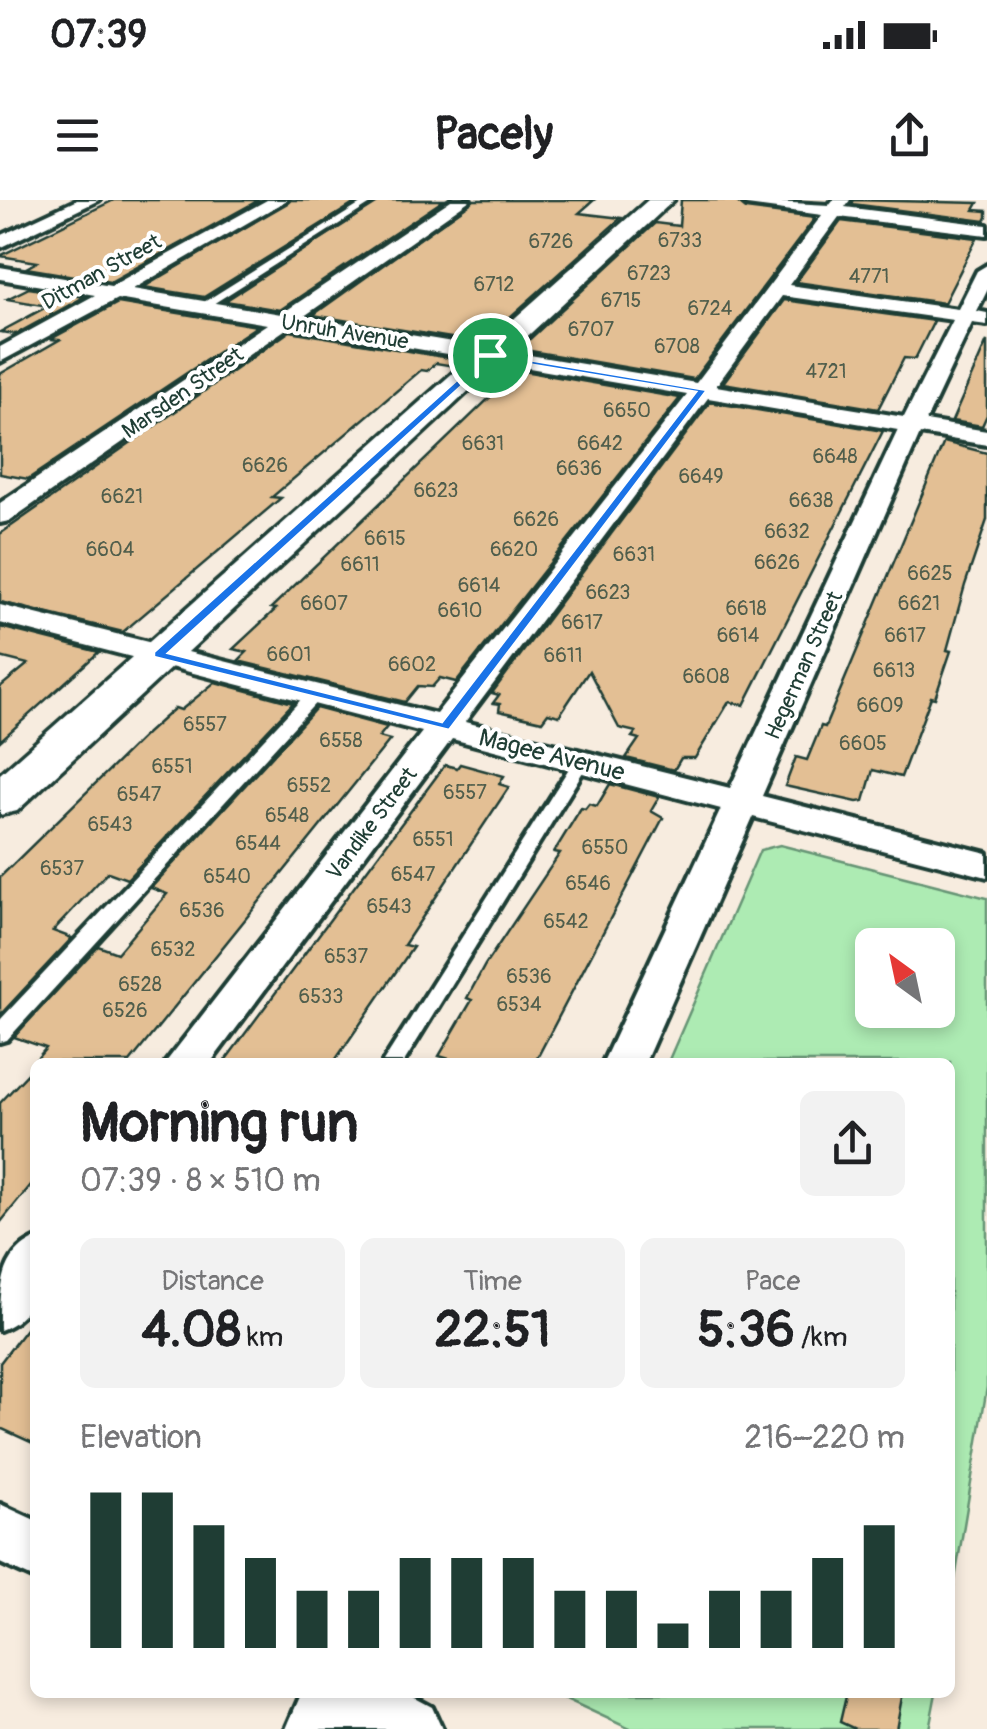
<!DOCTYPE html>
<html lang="en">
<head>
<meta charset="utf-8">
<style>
  :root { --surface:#fff; --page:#f2f2f2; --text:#202124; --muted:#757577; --accent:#1f3d34 }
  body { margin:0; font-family:Pangolin,sans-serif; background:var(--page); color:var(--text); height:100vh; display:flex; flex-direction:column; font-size:38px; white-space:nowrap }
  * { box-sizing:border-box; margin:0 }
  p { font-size:32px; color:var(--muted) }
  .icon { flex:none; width:55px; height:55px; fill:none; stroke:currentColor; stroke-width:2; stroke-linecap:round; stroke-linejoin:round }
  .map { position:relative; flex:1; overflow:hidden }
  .panel { position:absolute; left:30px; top:858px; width:925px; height:640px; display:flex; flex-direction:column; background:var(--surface); border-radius:15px; box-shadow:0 5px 15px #0003 }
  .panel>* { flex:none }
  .needle { width:65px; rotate:327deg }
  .controls { position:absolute; left:855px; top:728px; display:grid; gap:20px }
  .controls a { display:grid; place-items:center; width:100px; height:100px; border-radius:15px; background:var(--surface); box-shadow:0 5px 15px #0003; font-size:50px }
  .pin { position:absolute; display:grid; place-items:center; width:85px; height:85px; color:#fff; margin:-42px; border:5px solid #fff; border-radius:50%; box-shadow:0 2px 10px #0007 }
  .round { display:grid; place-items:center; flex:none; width:105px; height:105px; border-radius:15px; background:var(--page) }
  .headline { display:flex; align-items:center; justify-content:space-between; height:170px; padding:0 50px }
  h1 { font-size:55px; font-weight:800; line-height:75px }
  .figures { display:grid; grid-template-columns:repeat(3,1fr); gap:15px; height:170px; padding:10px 50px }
  .figures div { display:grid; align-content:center; border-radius:15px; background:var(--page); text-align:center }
  .figures b { font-size:50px; font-weight:800 }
  .figures small { font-size:28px; font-weight:400 }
  .figures p { font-size:28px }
  .chart { height:280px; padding:20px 50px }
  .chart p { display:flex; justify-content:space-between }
  .chart svg { width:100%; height:180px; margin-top:10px; stroke:var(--accent); stroke-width:6 }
  .status { display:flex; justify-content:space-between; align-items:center; height:70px; padding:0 50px; background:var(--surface); direction:ltr }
  .status svg { height:28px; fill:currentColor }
  header { display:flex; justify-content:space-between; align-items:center; height:130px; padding:0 50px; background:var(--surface); font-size:45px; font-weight:800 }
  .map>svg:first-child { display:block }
  .green { fill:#adebb3; stroke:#669474; stroke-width:2.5; fill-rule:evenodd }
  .building { fill:#e3bf94; stroke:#1f3d34; stroke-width:2.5 }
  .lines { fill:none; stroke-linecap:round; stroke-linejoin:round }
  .lane-casing { stroke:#1f3d34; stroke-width:8 }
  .street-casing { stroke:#1f3d34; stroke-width:8 }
  .secondary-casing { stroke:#1f3d34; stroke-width:7 }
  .lane { fill:#fff; fill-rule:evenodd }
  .street { fill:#fff; fill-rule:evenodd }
  .secondary { fill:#fff; fill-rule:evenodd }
  .route { fill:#1a73e8; stroke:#fff; stroke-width:2.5; fill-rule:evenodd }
  .labels { text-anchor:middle; stroke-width:8; stroke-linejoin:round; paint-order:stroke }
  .number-label { font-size:20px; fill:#505e4c }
  .far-street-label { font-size:22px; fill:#1f3d34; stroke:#fff }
  .street-label { font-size:25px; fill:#1f3d34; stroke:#fff }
</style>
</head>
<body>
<div class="status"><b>07:39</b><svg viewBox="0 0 49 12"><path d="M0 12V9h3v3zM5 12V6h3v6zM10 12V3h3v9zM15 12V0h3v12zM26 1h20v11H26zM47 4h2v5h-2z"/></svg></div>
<header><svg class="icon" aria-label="menu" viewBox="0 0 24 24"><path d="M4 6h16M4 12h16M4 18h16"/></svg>Pacely<svg class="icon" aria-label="share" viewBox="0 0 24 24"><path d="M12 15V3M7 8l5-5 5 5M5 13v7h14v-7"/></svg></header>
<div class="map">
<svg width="987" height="1529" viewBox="0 0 987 1529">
  <rect width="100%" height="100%" fill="#f7ecdf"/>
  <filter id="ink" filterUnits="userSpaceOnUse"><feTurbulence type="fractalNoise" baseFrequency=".01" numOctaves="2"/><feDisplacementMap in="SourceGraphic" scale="20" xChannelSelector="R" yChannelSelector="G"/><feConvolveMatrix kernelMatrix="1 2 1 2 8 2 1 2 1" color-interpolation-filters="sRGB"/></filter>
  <g filter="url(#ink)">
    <g class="green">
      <path d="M780,645L987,698V1187L950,1409V862H668L760,650ZM938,745V810H872V745Z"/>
      <polygon points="553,1493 936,1493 929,1529 630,1529"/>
    </g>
    <g class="building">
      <polygon points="114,0 259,0 110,82 26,68 37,62 0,56"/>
      <polygon points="291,0 360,0 204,97 144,87"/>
      <polygon points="381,0 444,0 280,110 225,101"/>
      <polygon points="474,0 594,0 579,13 621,18 481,143 313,115"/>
      <polygon points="681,0 735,0 746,9 815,18 694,179 519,149 655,23 679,26"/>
      <polygon points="854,0 978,3 974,10 987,11 987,17 985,21 852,4"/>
      <polygon points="841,21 977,38 944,103 796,82"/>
      <polygon points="29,88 84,97 16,134 0,132 48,106 7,99"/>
      <polygon points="784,100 934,121 915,159 904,158 878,209 723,183"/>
      <polygon points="118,103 257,126 28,279 0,274 0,174 59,140 51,139"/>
      <polygon points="290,131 461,160 454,166 436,163 427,171 421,170 272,297 281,298 123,432 0,402 0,334"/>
      <polygon points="987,141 987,215 982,226 952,221"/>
      <polygon points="500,167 680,198 456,482 440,478 432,487 418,486 405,502 238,461 247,452 233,449 276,409 271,408 504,184 510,176 493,173"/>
      <polygon points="710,202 883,231 744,505 729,502 695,558 681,558 674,570 626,558 639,539 632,537 636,532 619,528 589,471 559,516 548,513 542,521 499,511 500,504 493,503 499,495 492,493"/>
      <polygon points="944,242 987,253 987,320 965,385 947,450 951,451 935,498 931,497 901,577 873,570 864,601 857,602 785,586 796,557 807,560 821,526 825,527"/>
      <polygon points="0,427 99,452 0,541 0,487 28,464 0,457"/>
      <polygon points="215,482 293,503 127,679 108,672 53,731 72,738 0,815 0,677 147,533 175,508 181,510"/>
      <polygon points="316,508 387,527 379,537 390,540 130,862 34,862 46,848 14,837 98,746 117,753 167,694 151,688"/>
      <polygon points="460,564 504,576 499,584 509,587 404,745 413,747 334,862 224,862 445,565 457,568"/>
      <polygon points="610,584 659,597 651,611 663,618 535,862 460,862 439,856 472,800 467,798 485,765 560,653 554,652 581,608 585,609 589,604 597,606"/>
      <polygon points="35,866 35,980 0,1023 0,903"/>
      <polygon points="35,1117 35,1244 0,1228 0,1163"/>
      <polygon points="847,1492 903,1492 896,1529 855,1529 840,1522"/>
    </g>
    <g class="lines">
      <g class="lane-casing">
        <g id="lane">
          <polygon points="367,0 377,0 205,109 196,107"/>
          <polygon points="315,489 321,491 321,497 7,840 0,842 0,820 309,491"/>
          <polygon points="581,557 589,562 404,862 383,862 573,562"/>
        </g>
      </g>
      <g class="street-casing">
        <g id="street">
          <polygon points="77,0 99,0 0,48 0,36"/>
          <path d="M267,0H287L133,89L281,114L451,0H470L303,117L696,183L822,15L747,5L739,0L829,5L833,0H850L845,7L987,25V35L839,17L789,85L958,109L977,71L987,65V91L977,111L987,113V125L972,123L926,221L987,231V245L920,234L762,596L987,653V677L753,617L645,862H603L721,609L452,539L211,862H166L422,532L0,423V405L436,514L687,195L289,127L9,321L0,323V303L267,124L117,99L0,162V147L95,95L0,79V67L111,86ZM782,96L953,120L904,217L716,186ZM708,198L898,230L730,588L465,522Z"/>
          <path d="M35,1039C35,1078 42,1114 0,1130C0,1091 0,1055 35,1039Z"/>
          <polygon points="0,1304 35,1320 35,1379 0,1363"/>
          <polygon points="302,1492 404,1492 432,1507 442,1529 286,1529"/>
        </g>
      </g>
      <g class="secondary-casing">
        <polygon id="secondary" points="648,0 674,0 17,611 0,615 0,574"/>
      </g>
      <use href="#lane" class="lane"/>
      <use href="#street" class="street"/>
      <use href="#secondary" class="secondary"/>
    </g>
  </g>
  <path class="route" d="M487,153L707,190L449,530L154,457V452ZM492,158L696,192L442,522L168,453Z"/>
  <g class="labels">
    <g class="number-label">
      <text x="680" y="47">6733</text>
      <text x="551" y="48">6726</text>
      <text x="649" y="80">6723</text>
      <text x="869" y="83">4771</text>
      <text x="494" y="91">6712</text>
      <text x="621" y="107">6715</text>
      <text x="710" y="115">6724</text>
      <text x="591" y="136">6707</text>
      <text x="677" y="153">6708</text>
      <text x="826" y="178">4721</text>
      <text x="627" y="217">6650</text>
      <text x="483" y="250">6631</text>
      <text x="600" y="250">6642</text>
      <text x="835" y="263">6648</text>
      <text x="265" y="272">6626</text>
      <text x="579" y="275">6636</text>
      <text x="701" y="283">6649</text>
      <text x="436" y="297">6623</text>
      <text x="122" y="303">6621</text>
      <text x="811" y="307">6638</text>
      <text x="536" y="326">6626</text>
      <text x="787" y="338">6632</text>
      <text x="385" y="345">6615</text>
      <text x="110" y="356">6604</text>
      <text x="514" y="356">6620</text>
      <text x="634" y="361">6631</text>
      <text x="777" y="369">6626</text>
      <text x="360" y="371">6611</text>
      <text x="930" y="380">6625</text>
      <text x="479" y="392">6614</text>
      <text x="608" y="399">6623</text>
      <text x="324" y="410">6607</text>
      <text x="919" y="410">6621</text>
      <text x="746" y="415">6618</text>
      <text x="460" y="417">6610</text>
      <text x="582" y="429">6617</text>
      <text x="738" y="442">6614</text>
      <text x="905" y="442">6617</text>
      <text x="289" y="461">6601</text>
      <text x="563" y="462">6611</text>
      <text x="412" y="471">6602</text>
      <text x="894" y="477">6613</text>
      <text x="706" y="483">6608</text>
      <text x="880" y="512">6609</text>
      <text x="205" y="531">6557</text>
      <text x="341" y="547">6558</text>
      <text x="863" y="550">6605</text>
      <text x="172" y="573">6551</text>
      <text x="309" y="592">6552</text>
      <text x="465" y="599">6557</text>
      <text x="139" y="601">6547</text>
      <text x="287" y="622">6548</text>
      <text x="110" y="631">6543</text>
      <text x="433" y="646">6551</text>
      <text x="258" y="650">6544</text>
      <text x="605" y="654">6550</text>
      <text x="62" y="675">6537</text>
      <text x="413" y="681">6547</text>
      <text x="227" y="683">6540</text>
      <text x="588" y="690">6546</text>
      <text x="389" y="713">6543</text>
      <text x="202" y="717">6536</text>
      <text x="566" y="728">6542</text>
      <text x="173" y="756">6532</text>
      <text x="346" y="763">6537</text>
      <text x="529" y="783">6536</text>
      <text x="140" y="791">6528</text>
      <text x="321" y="803">6533</text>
      <text x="519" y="811">6534</text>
      <text x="125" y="817">6526</text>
    </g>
    <g class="far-street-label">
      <text transform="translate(101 71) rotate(-29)" y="8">Ditman Street</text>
      <text transform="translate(345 131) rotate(9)" y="8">Unruh Avenue</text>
      <text transform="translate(182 192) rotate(-35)" y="8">Marsden Street</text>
      <text transform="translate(803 465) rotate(-66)" y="8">Hegerman Street</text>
      <text transform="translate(371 623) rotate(-53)" y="8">Vandike Street</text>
    </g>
    <g class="street-label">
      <text transform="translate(552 554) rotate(14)" y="9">Magee Avenue</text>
    </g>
  </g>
</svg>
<div class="controls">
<a><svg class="needle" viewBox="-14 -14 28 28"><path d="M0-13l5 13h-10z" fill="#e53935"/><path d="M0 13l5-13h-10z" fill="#757577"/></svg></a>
</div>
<div class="pin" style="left:490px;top:155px;background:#1e9e55"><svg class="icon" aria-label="arrive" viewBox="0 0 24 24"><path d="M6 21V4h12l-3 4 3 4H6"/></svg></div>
<section class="panel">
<div class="headline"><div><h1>Morning run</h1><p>07:39 · 8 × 510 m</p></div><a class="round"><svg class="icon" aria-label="share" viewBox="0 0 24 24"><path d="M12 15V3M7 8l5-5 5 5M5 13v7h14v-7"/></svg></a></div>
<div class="figures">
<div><p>Distance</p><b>4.08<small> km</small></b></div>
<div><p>Time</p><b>22:51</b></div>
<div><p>Pace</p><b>5:36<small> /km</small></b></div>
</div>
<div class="chart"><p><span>Elevation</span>216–220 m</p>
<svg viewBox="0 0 160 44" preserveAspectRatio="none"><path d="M5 44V6M15 44V6M25 44V14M35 44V22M45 44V30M55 44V30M65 44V22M75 44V22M85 44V22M95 44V30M105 44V30M115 44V38M125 44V30M135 44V30M145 44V22M155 44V14"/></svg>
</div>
</section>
</div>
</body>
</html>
